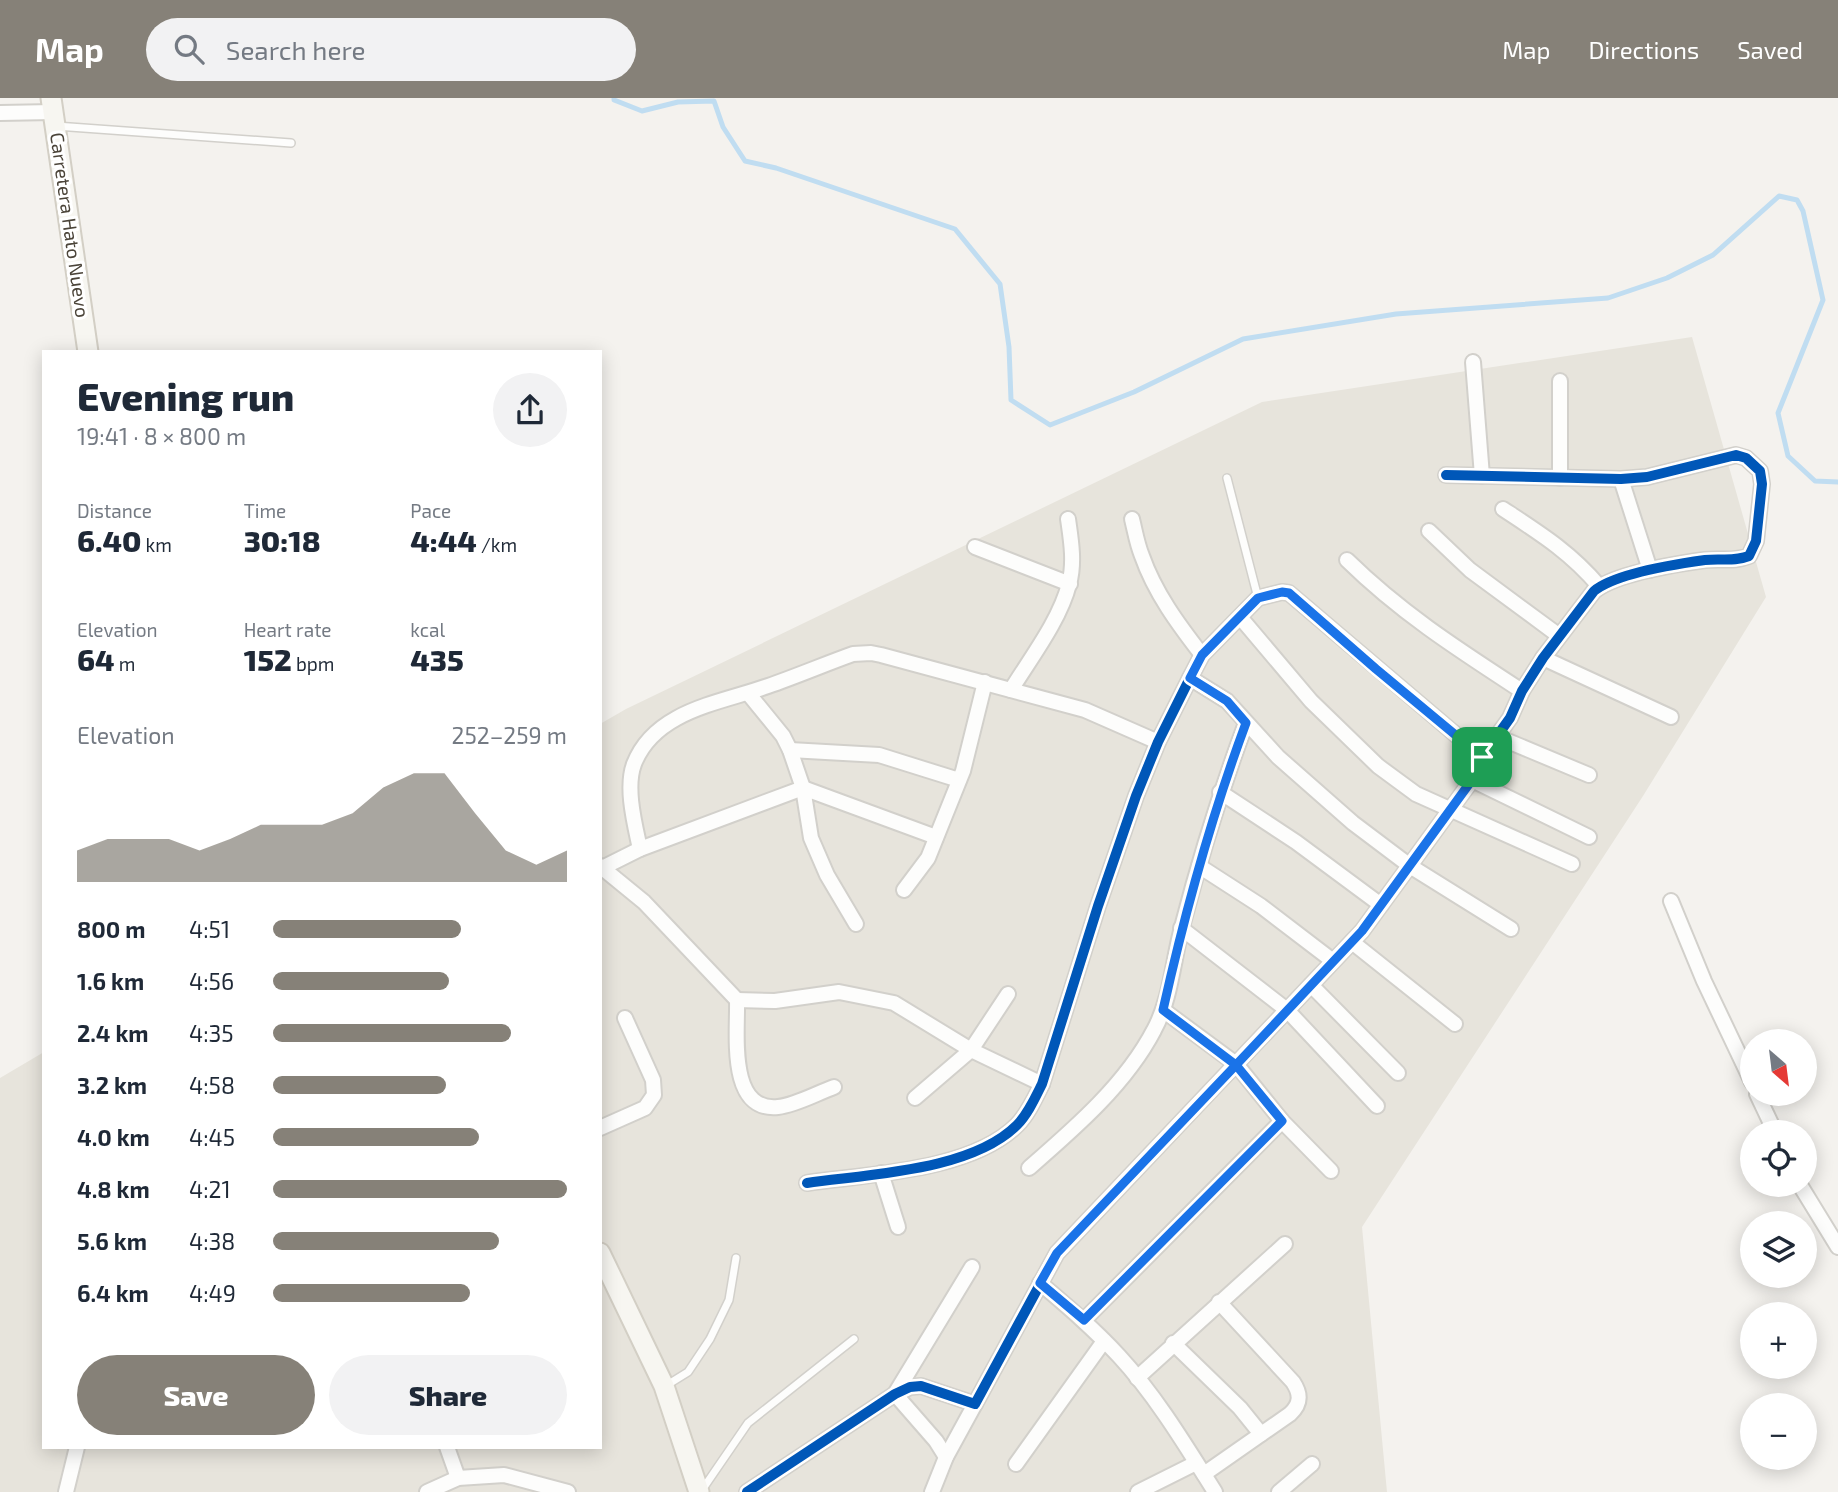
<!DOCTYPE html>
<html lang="en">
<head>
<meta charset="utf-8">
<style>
  :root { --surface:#fff; --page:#f2f2f3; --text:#1f2937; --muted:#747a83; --accent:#868178 }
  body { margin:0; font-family:"Exo 2",sans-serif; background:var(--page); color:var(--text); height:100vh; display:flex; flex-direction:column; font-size:26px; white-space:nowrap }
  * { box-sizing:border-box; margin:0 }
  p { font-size:23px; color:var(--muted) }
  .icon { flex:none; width:38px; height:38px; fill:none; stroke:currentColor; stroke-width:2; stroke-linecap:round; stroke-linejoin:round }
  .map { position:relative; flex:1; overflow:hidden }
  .details { position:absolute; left:42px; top:252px; width:560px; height:1099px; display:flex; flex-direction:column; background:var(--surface); border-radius:0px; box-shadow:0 4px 18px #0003 }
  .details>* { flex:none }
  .needle { width:46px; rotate:152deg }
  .controls { position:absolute; left:1740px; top:931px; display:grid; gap:14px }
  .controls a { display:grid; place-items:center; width:77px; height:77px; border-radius:50%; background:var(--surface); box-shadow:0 4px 18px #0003; font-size:35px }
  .pin { position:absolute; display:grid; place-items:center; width:60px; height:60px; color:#fff; margin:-30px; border-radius:14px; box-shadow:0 4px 10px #0006 }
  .round { display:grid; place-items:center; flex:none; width:74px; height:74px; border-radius:37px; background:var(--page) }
  .headline { display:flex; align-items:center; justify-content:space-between; height:119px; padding:0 35px }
  h1 { font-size:38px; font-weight:800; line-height:52px }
  .stats { display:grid; grid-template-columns:repeat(3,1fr); gap:10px; height:119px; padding:7px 35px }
  .stats div { display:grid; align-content:center }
  .stats b { font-size:30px; font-weight:800 }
  .stats small { font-size:19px; font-weight:400 }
  .stats p { font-size:19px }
  .chart { height:196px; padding:14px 35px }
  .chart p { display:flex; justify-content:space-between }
  .chart svg { width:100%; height:126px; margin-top:7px; fill:var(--accent); opacity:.7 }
  .primary-button { display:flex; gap:14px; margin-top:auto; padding:14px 35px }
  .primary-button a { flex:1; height:80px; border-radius:42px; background:var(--accent); color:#fff; font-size:28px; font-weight:800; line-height:80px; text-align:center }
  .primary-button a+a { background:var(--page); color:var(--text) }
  ul { padding:0 35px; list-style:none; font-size:23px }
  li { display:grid; grid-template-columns:112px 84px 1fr; align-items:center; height:52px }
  li i { height:18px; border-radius:9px; background:var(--accent) }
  header { display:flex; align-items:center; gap:42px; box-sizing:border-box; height:98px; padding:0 35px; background:var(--accent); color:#fff }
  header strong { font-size:33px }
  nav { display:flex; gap:38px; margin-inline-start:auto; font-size:24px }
  .search { width:490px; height:63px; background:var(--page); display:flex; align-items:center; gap:18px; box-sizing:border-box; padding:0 24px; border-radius:38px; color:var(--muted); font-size:26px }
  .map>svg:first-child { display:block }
  .residential { fill:#e7e4dc }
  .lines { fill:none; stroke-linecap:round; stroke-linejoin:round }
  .stream { stroke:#c0ddf1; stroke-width:5 }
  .service-casing { stroke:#d2d0cb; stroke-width:10 }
  .minor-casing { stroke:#d2d0cb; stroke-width:18 }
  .secondary-casing { stroke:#d3cfc5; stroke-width:23 }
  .service { stroke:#fdfdfc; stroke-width:7 }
  .minor { stroke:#fdfdfc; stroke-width:14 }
  .secondary { stroke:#f7f6f1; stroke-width:19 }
  .cycleway-casing { stroke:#fff; stroke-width:15 }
  .cycleway { stroke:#0057b8; stroke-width:10 }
  .route-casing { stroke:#fff; stroke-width:14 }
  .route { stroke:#1a73e8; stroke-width:9 }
  .labels { text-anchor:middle; stroke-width:6; stroke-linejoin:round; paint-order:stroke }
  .street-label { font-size:19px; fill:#4b4439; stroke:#fff }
</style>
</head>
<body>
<header>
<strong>Map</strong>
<div class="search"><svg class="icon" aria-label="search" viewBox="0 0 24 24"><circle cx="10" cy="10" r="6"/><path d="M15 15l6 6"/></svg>Search here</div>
<nav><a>Map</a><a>Directions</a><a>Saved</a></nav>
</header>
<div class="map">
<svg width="1838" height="1394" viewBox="0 0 1838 1394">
  <rect width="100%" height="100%" fill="#f4f2ee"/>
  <polygon class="residential" points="1692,239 1766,499 1643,698 1362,1129 1387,1394 0,1394 0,980 44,954 44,1349 600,1349 600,626 626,611 1262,304"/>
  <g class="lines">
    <polyline class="stream" points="614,0 614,2 642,13 678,4 714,3 723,29 745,63 776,70 955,131 1000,186 1009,249 1011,302 1050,327 1134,294 1243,241 1396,216 1608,200 1667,180 1713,157 1779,98 1797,102 1803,113 1823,202 1778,315 1788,358 1815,383 1838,384"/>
    <g class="service-casing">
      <g id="service">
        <polyline points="56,28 291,45"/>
        <polyline points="1227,380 1258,500"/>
        <polyline points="667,1287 688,1274 710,1241 729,1202 736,1160"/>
        <polyline points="702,1392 748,1325 854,1241"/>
      </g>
    </g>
    <g class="minor-casing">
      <g id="minor">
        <polyline points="0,15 53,14"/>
        <polyline points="1473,264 1482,378"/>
        <polyline points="1560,283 1560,380"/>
        <polyline points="1621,381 1650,472"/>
        <path d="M1503,411C1541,436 1570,454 1599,488"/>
        <path d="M1132,421C1135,433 1137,446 1142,458C1155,495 1178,526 1202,557"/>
        <polyline points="1429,433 1470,472 1558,537"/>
        <polyline points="975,449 1070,486"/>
        <path d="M1347,462C1401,515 1459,552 1522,593"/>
        <polyline points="1240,519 1311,603 1378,668 1416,696 1572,766"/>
        <polyline points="1543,560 1671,619"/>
        <polyline points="1190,580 1227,603 1278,659 1353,725 1410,768 1511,831"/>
        <path d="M1011,592C1030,561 1060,522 1069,486C1075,465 1071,442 1068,421"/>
        <polyline points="1498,639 1589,677"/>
        <polyline points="790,652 879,657 959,682"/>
        <polyline points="1472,682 1589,739"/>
        <polyline points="1220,694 1296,744 1381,807"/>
        <path d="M640,751C635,727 625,690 634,666C655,612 721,605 768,588C797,578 825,566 853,556L871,555L881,557L1085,612L1158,644"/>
        <path d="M600,768L644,804L737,902C738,934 727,1014 778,1009C796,1007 817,995 834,989"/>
        <polyline points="1199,768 1261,808 1333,863"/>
        <polyline points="600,771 640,751 803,690 790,652 783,638 748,595"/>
        <polyline points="904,792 928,760 963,673 985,584"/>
        <polyline points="1671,803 1704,883 1752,984"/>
        <polyline points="856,826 827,777 811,740 803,690 936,739"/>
        <polyline points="1181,830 1287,912 1377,1008"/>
        <polyline points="1352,844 1455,926"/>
        <polyline points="1311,887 1398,975"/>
        <polyline points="737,902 775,903 839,894 894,905 971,952 1042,986"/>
        <polyline points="1163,912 1236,966 1282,1023 1331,1073"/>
        <polyline points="1757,996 1775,1034"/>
        <polyline points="915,1000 971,952 1008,896"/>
        <polyline points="600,1030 645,1010 654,997 653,982 625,920"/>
        <path d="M1029,1070C1075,1030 1126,986 1154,932C1171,901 1173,862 1182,829C1200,760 1221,692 1246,625"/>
        <polyline points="881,1075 898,1129"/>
        <path d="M807,1085C869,1076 971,1073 1017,1027C1028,1016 1035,1000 1042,986L1098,808L1136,698L1158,644L1190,580L1202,557L1258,500L1282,494L1289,495L1482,659"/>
        <polyline points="1800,1087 1838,1149"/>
        <path d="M1040,1185C1067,1208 1094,1231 1119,1258C1156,1298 1186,1348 1215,1394"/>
        <polyline points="1084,1222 1282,1023"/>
        <polyline points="1173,1245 1240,1310 1261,1336"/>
        <polyline points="1137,1280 1285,1146"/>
        <polyline points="447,1349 458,1380"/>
        <polyline points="946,1359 936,1343 895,1296 972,1169"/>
        <polyline points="1016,1366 1104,1243"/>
        <path d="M1204,1376L1290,1316C1301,1306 1301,1296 1293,1284L1219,1204"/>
        <polyline points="66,1394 77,1349"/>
        <polyline points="427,1394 458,1380 504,1377 568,1394"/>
        <path d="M747,1394L895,1296L910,1289L921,1288L975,1306L1057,1155L1362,833L1472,682L1482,659L1510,620L1522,593L1543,560L1594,493C1616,475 1676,466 1705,462C1721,460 1734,464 1749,458L1756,443L1762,386L1760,373L1746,360L1736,357L1647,379L1621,381L1446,377"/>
        <polyline points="932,1394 946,1359 975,1306"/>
        <polyline points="1138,1394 1196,1365"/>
        <polyline points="1279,1394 1312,1366"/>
      </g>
    </g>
    <g class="secondary-casing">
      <g id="secondary">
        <polyline points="51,0 88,254"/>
        <polyline points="600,1155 664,1288 699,1394"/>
      </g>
    </g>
    <use href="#service" class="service"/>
    <use href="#minor" class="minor"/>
    <use href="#secondary" class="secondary"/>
    <g class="cycleway-casing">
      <g id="cycleway">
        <path d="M807,1085C869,1076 971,1073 1017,1027C1028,1016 1035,1000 1042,986L1098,808L1136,698L1158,644L1190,580L1202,557L1258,500L1282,494L1289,495L1482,659"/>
        <path d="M747,1394L895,1296L910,1289L921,1288L975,1306L1057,1155L1362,833L1472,682L1482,659L1510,620L1522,593L1543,560L1594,493C1616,475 1676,466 1705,462C1721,460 1734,464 1749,458L1756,443L1762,386L1760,373L1746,360L1736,357L1647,379L1621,381L1446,377"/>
      </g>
    </g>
    <use href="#cycleway" class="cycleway"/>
  </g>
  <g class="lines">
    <g class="route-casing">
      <path id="route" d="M1482,659L1376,571L1289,495L1282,494L1258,500L1202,557L1190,580L1227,603L1246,625C1211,719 1185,814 1163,912L1236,967L1057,1155L1040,1185L1084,1222L1282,1023L1236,967L1362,833L1472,682L1482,659"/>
    </g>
    <use href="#route" class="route"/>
  </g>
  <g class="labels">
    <g class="street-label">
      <text transform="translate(70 127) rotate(82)" y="7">Carretera Hato Nuevo</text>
    </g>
  </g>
</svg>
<div class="controls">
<a><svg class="needle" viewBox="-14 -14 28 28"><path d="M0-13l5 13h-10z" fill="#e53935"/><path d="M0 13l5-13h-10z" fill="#747a83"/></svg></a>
<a><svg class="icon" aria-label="locate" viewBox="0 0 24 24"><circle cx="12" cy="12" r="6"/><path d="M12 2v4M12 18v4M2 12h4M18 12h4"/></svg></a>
<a><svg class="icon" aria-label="layers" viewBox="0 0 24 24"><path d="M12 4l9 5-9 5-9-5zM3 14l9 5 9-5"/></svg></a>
<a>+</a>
<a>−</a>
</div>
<div class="pin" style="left:1482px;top:659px;background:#1e9e55"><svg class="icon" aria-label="arrive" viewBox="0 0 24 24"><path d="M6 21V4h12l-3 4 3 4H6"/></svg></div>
<section class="details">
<div class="headline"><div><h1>Evening run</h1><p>19:41 · 8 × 800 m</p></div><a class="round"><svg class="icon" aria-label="share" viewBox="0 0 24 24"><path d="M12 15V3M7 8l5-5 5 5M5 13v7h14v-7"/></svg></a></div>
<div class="stats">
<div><p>Distance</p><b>6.40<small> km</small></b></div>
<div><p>Time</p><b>30:18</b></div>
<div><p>Pace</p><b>4:44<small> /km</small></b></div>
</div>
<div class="stats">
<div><p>Elevation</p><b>64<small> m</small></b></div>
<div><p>Heart rate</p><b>152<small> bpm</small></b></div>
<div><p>kcal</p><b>435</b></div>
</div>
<div class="chart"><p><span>Elevation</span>252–259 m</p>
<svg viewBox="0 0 160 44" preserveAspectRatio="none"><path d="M0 44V33L10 29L20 29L30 29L40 33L50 29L60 24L70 24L80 24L90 20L100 11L110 6L120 6L130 20L140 33L150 38L160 33V44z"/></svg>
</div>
<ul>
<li><b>800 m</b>4:51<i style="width:64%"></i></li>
<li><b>1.6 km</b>4:56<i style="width:60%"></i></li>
<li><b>2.4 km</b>4:35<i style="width:81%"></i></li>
<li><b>3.2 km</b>4:58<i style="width:59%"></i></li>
<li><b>4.0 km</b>4:45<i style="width:70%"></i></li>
<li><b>4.8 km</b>4:21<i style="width:100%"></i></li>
<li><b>5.6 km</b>4:38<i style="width:77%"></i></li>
<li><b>6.4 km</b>4:49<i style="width:67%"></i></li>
</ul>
<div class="primary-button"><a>Save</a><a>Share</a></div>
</section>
</div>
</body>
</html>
